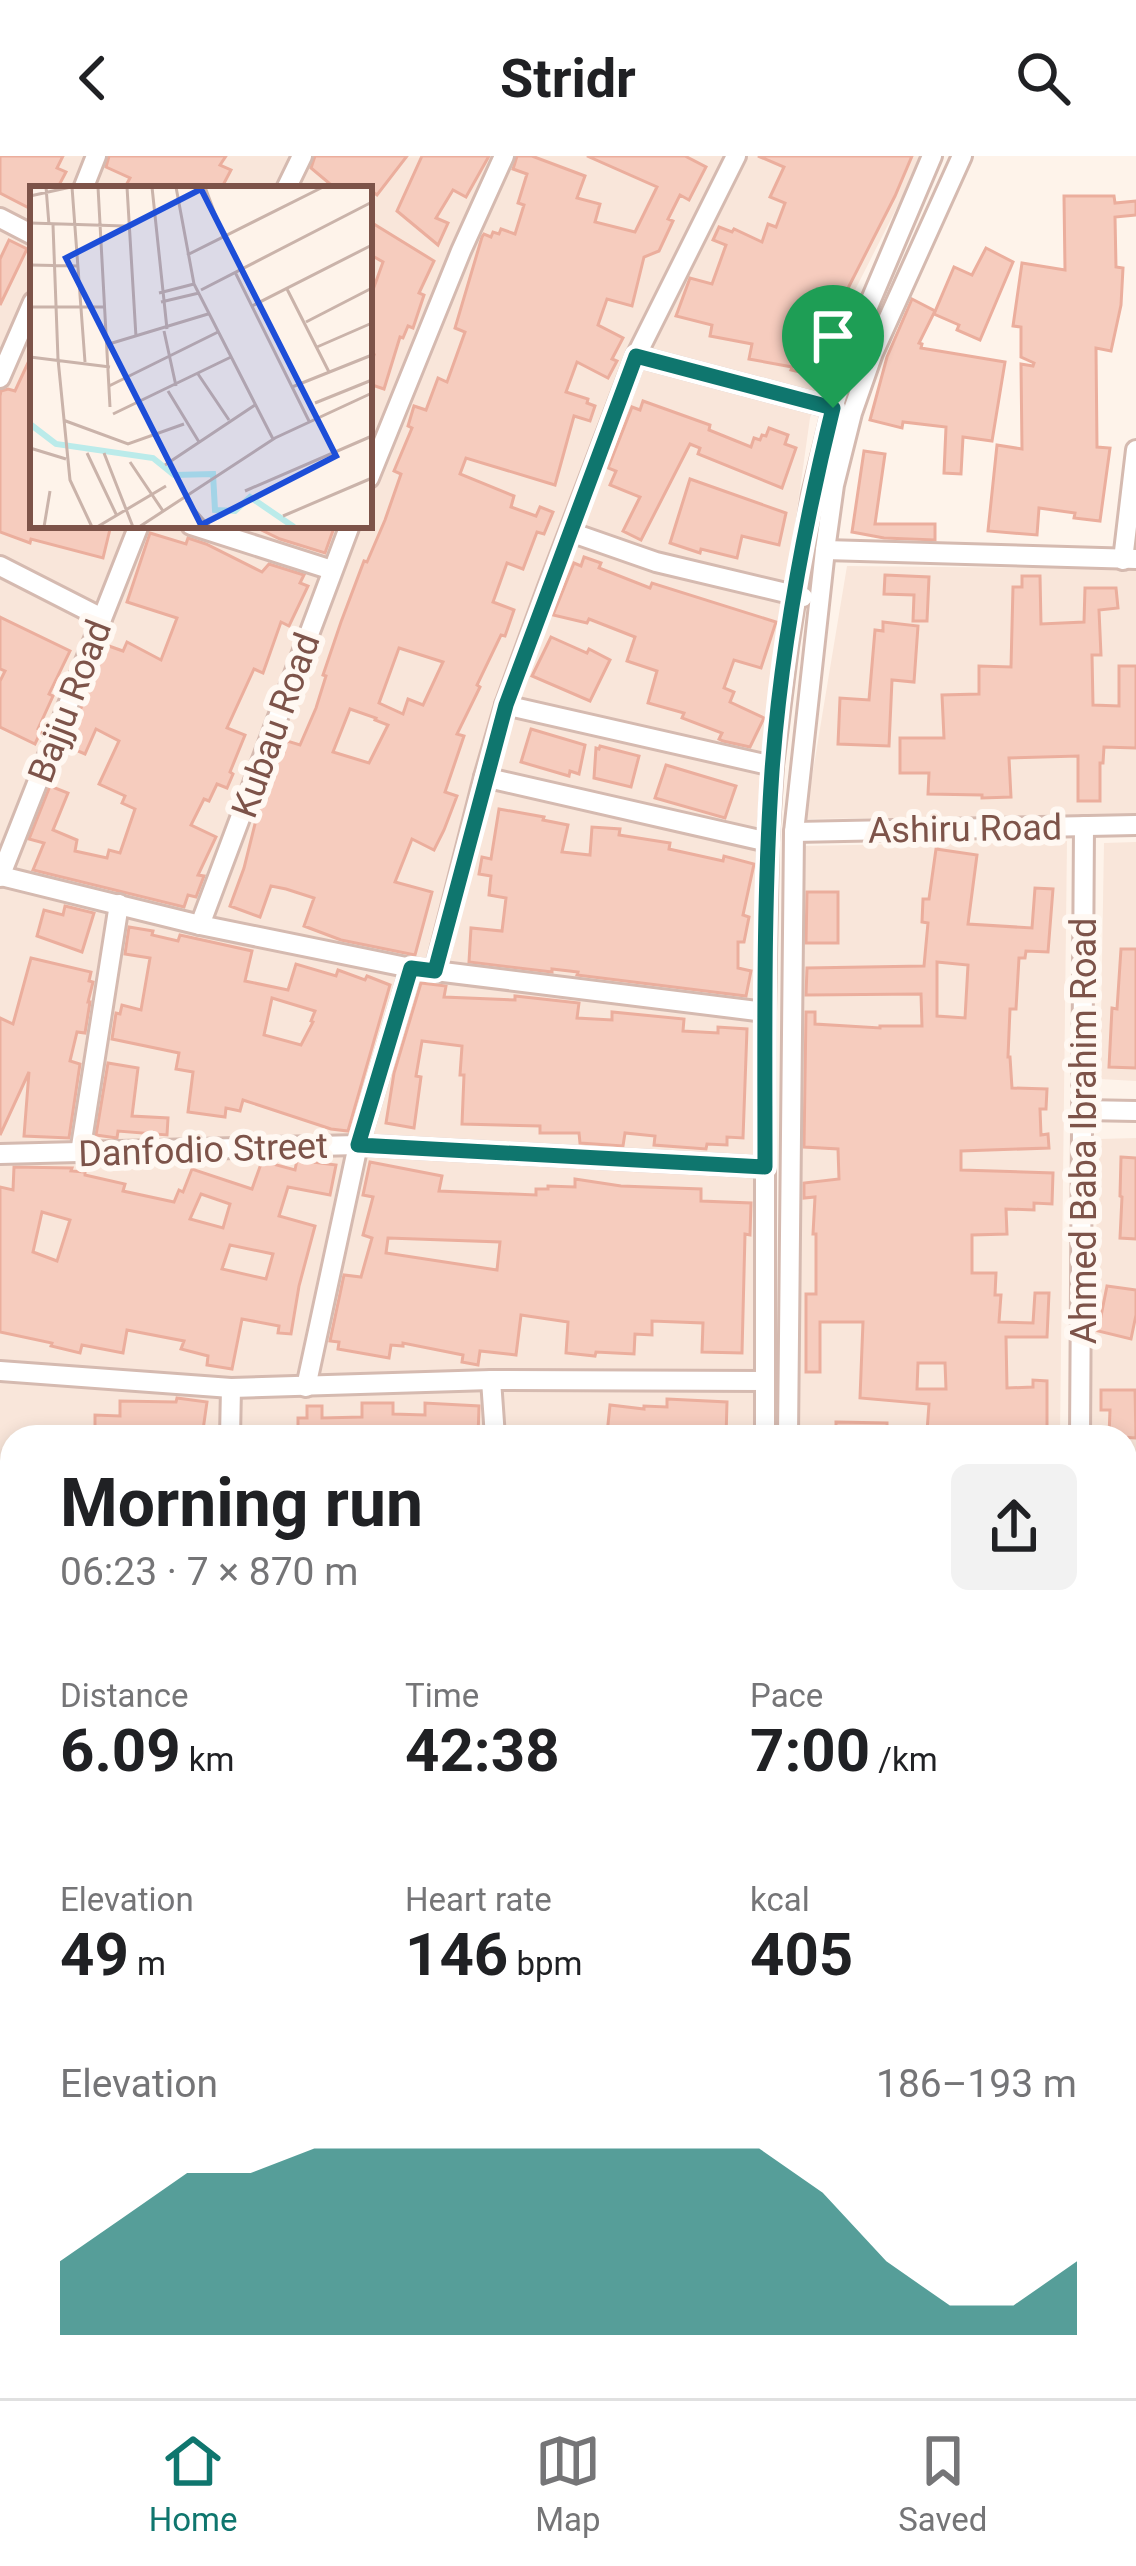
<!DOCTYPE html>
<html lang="en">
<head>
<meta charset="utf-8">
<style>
  :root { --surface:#fff; --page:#f2f2f2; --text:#202124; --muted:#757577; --line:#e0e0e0; --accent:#0f766e }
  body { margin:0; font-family:Roboto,sans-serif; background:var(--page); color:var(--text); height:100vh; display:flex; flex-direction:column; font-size:45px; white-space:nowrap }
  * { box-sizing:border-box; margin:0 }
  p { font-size:39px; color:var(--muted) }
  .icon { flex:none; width:66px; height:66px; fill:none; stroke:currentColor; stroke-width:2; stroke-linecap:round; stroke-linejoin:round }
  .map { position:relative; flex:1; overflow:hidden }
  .details { position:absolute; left:0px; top:1269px; width:1137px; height:975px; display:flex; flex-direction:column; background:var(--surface); border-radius:36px 36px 0 0; box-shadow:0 6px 18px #0003 }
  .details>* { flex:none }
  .pin { position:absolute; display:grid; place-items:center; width:102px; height:102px; color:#fff; margin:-123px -51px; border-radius:50% 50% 50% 0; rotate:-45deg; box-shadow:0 0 12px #0007 }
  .pin .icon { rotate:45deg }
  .round { display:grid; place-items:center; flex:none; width:126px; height:126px; border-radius:18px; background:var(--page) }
  .head { display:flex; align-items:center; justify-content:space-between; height:204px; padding:0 60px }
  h1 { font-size:66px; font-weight:700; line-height:90px }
  .metrics { display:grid; grid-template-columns:repeat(3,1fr); gap:18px; height:204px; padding:12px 60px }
  .metrics div { display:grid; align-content:center }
  .metrics b { font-size:60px; font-weight:700 }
  .metrics small { font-size:33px; font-weight:400 }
  .metrics p { font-size:33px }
  .chart { height:336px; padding:24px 60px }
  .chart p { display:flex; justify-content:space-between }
  .chart svg { width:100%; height:216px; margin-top:12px; fill:var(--accent); opacity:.7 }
  header { display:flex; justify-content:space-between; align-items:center; height:156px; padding:0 60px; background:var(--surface); font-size:54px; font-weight:700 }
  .dock { display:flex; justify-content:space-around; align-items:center; height:168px; border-top:3px solid var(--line); background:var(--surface); font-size:33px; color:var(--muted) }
  .dock a { display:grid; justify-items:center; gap:6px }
  .dock .active { color:var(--accent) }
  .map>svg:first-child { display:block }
  .residential { fill:#f9e6da; fill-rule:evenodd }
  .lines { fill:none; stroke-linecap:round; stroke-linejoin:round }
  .stream { stroke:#a0dedd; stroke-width:4.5 }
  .building { fill:#f6ccbe; stroke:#ebae9d; stroke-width:3; fill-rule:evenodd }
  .minor-casing { stroke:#d5bab0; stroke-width:24 }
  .minor { stroke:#fff; stroke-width:18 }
  .route-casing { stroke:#fff; stroke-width:24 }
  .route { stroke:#0f766e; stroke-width:15 }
  .labels { text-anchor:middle; stroke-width:12; stroke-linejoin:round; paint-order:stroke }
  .street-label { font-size:36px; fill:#7d5349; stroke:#fff8f2 }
  .inset-river { fill:none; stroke:#bbebea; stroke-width:6 }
  .inset-road { fill:none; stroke:#cab3aa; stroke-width:3 }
  .view { fill:#1d4ed8; fill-opacity:0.15; stroke:#1d4ed8; stroke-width:6 }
  .inset-edge { fill:none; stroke:#7d5349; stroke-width:6 }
</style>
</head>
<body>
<header><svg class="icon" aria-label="back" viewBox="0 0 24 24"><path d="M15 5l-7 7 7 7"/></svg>Stridr<svg class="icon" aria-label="search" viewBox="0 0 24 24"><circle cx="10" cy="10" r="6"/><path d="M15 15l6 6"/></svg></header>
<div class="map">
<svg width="1136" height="2242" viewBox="0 0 1136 2242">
  <rect width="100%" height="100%" fill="#fef3ea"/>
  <g class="residential">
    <path d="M0,0H923L854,136L810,262L759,624V707L753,834L756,1281H12V1808L0,1802ZM33,33H369V369H33Z"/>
    <polygon points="847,410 1136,413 1136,659 805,663"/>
    <polygon points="1067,685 1060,1281 798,1281 799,690"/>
    <polygon points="1136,686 1136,925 1100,923 1104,687"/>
    <polygon points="1136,982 1136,1622 1125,1622 1125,1281 1090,1281 1099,983"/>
    <polygon points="1125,1650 1136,1651 1136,1899 1125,1898"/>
    <polygon points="0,1816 12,1824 12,1989 0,1991"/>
  </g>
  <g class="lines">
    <g class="stream">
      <polyline points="0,1823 12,1830"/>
      <polyline points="192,2232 209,2242"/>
      <polyline points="424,2232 429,2242"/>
      <polyline points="354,2242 376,2232"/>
    </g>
  </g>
  <g class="building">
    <polygon points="0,0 63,0 57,12 66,16 57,33 33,33 33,54 0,37"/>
    <polygon points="109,0 226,0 220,9 231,14 221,33 124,33 130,22 106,11"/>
    <polygon points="315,0 407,0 377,39 369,33 336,33 311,12"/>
    <polygon points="422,0 489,0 466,41 453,34 436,62 448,67 438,89 397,55"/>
    <path d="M517,0H532L585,20L577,42L600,48L595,66L635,76L657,31L587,0H685L706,11L689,44L680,39L668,63L673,65L659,95L644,101L632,150L607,143L598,169L623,182L612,203L617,205L608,222L577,206L566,236L588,243L587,247L595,250L590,265L574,260L555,329L466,302L460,318L514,340L511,351L536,360L540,351L553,356L544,378L537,376L523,413L507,407L493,446L514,454L505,480L501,479L477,529L480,531L457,578L464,580L445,636L457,640L444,674L434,694L412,683L395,726L432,736L415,799L341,784L304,770L314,742L286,733L271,730L260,761L230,750L244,712L260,648L284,584L300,589L316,552L326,520L323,519L341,466L364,405L367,406L385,364L401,318L394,315L412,272L408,270L414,250L426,254L438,222L447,226L465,176L455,172L482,81L484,78L491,81L493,76L499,78L501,73L515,78L524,49L518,47L527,18L513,13ZM399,492L443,506L423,549L408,543L403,558L379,547ZM350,553L376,562L375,564L388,569L369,607L333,596Z"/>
    <polygon points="758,0 912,0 895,40 844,140 848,141 829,187 820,221 791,214 792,211 749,203 752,188 710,180 712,169 676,160 690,122 712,128 726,89 713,84 719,71 732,76 734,73 762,86 768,68 776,71 785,47 770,41 784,11"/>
    <polygon points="1064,40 1114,40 1115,47 1136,45 1136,59 1115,61 1116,111 1123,112 1121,149 1111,195 1096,192 1097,291 1110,292 1100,365 1074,362 1075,357 1039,352 1037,379 988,375 997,289 1022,293 1021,208 1033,210 1034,207 1021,201 1021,171 1013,170 1022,107 1065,114"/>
    <polygon points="369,65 434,105 419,137 424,139 413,172 408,170 403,182 400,181 384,233 369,228 369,214 374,199 369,198 369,145 383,106 369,98"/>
    <polygon points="9,84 27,93 0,149 0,103"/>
    <polygon points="986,92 1013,106 980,184 957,174 959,169 934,158 954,111 972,119"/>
    <polygon points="912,143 935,155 919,187 922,188 921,192 1005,206 992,285 963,281 961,318 944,317 946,271 903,266 902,272 870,264 887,201"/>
    <polygon points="33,196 33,316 29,333 33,335 33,369 111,369 103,402 31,383 30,387 0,376 0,240 1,235 8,233 15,235"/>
    <polygon points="643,245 710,269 709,274 751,291 754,282 760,284 762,279 766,280 769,272 788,279 785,288 796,292 782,332 698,298 700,292 690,288 641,384 623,375 640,341 610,329 616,315 608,312 632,251 640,254"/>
    <polygon points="864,295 885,298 875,368 935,368 935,384 884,382 852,376"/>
    <polygon points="690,323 786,357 779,389 742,380 737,402 701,393 700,397 670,387"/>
    <polygon points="251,369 335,369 325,397 280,383"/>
    <polygon points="150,377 186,388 188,382 206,388 262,416 269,408 304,419 300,427 308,430 289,470 281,466 263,517 254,513 227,572 245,579 230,616 233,618 227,632 217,628 209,645 204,643 191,669 216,681 198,719 204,720 196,741 188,739 184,751 33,714 44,687 29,683 50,630 68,637 53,674 77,684 75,695 107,702 109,694 120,697 135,653 122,647 125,640 99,628 119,585 96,573 85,598 66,590 106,489 123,495 127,486 161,504 177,462 127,446"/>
    <polygon points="584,401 601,407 599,412 650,432 652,427 776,466 761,512 734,504 724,532 734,536 730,546 764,562 750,591 723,585 719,583 722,577 682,562 684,557 648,547 657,515 627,505 635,481 589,463 587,467 553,459 574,407 581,410"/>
    <polygon points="885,419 929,421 927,465 913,465 914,439 884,438"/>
    <polygon points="1022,420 1040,420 1041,468 1084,466 1085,432 1116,432 1118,452 1099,454 1101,499 1092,499 1093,549 1119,550 1119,510 1136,510 1136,592 1104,591 1103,607 1100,607 1100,645 1078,645 1078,600 1009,602 1011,641 982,642 982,639 928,638 929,617 900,617 900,582 944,582 942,539 979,538 979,510 1011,511 1013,431 1022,431"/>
    <polygon points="0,461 70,495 49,538 53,540 38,573 41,575 35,588 0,571 0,525 5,515 0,513"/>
    <polygon points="883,466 918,470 914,526 892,524 889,590 838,588 840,542 869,544 875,474 883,475"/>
    <polygon points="551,481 587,497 589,493 610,504 590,545 532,520"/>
    <polygon points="531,573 585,589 579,618 570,615 569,620 521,606"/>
    <polygon points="600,590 639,600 631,631 594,622 596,592 599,593"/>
    <polygon points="666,609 736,630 725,662 655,642"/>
    <polygon points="499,653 544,661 543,664 568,669 562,696 590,699 592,671 620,673 619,679 670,687 669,693 723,705 724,700 754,708 743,759 749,761 744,786 738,786 738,812 751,815 746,840 577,819 578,816 552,813 552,816 469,806 471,772 502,775 506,742 489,739 491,720 479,718 482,701 491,703"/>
    <path d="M936,693L977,699L968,768L1032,772L1035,732L1053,733L1048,796L1026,795L1025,802H1019L1016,853H1010L1008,901H1010L1012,932L1047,933L1046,953H1040L1041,979L1048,978L1049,992L961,995V1014L1053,1017L1052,1048L1034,1047V1054L1006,1053L1007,1078L972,1079V1117H996L995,1139H1001L999,1166L1033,1167L1035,1137H1049L1047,1181H1006L1007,1232L1033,1231V1224L1047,1225V1281H933V1276H927L929,1248L860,1242L863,1166H820V1216H806V1138H816V1078H813L815,1041L804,1042V1027L839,1023L838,993L804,991L806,856H815V868L880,872V870H922L921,838L806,839L807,812L924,810L928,767L922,766L923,743H929ZM937,806L968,809L965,862L937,860ZM918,1207H945L946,1233H917Z"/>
    <polygon points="807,736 838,736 838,787 806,787"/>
    <polygon points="65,750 94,757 82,796 37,780 44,754 63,759"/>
    <path d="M129,771L153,775L152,779L178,785L180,779L252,795L245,825L288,834L296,808L336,820L338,814L365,824L367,820L390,829L348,975L331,973L243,944L240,955L226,952L225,961L188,956L193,916L176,913L179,897L112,883L116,857L120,858L122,849L141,854L150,802L125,798ZM272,842L315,855L311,865L313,866L301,889L264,879Z"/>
    <polygon points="1121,793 1136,793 1136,912 1109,911 1112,852 1117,853"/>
    <polygon points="31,802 91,816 89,825 93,826 88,846 90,846 85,877 77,876 70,905 80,908 69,982 24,980 29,916 0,979 0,862 13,868"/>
    <polygon points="421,827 446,830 444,841 515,844 515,840 579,847 577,862 612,864 612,856 684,863 683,875 718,877 718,871 747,873 743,982 727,981 727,989 707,988 706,993 654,989 655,980 625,977 623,990 580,987 579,977 540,977 540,970 462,968 464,919 460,919 462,890 422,885 416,920 421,921 414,972 386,967 394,917"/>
    <polygon points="108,907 138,912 132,960 168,962 167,979 118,975 117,982 96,979"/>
    <polygon points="1121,1001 1136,1002 1136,1083 1120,1082 1122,1041 1120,1040"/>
    <path d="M297,1004L336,1009L330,1039L288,1031L279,1060L315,1070L299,1130L291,1178L278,1177L279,1170L242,1163L232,1213L207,1209L208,1200L181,1193L184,1185L127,1174L123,1197L82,1189L80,1197L51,1190L52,1187L0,1176V1031L13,1034L14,1011L72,1012L71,1015L85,1016V1019L125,1028L123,1035L174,1046L179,1034L183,1036L192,1013L252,1033L262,1005L295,1014ZM201,1038L230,1048L223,1072L190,1063ZM42,1056L70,1064L57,1105L33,1096ZM230,1089L273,1098L266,1123L222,1113Z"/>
    <path d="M370,1006L442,1020L439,1035L536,1039V1033H548V1030L575,1031V1023L621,1030L701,1033V1045L751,1047L750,1079L745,1078L742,1197L702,1196L703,1167L652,1165V1179L635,1178L634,1198L596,1196L595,1200L566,1197L568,1166L521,1159L516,1199L480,1195L478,1209L462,1206L463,1199L403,1187V1190L391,1189L389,1202L338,1193L339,1186L330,1185L344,1119L361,1121L372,1082L363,1079L373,1041L363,1039ZM388,1082L500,1086L497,1114L386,1097Z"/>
    <polygon points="1107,1130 1136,1134 1136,1159 1131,1183 1098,1175"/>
    <polygon points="1101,1234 1135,1234 1136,1282 1109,1280 1110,1254 1101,1254"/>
    <polygon points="177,1242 207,1246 202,1281 95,1280 95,1259 120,1260 120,1245 176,1246"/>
    <polygon points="667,1243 727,1246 726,1281 627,1281 607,1278 610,1249 644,1253 644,1250 667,1251"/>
    <polygon points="362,1247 393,1247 393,1258 425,1259 425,1247 479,1250 478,1281 298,1281 298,1262 307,1262 307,1250 322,1250 322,1262 362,1261"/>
    <polygon points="836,1266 887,1267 887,1281 836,1281"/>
  </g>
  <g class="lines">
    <g class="minor-casing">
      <g id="minor">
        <polyline points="83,33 96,0"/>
        <polyline points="286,33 302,0"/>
        <polyline points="0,62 33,79"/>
        <polyline points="636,200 833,252"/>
        <polyline points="0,222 33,146"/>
        <polyline points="369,322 461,95 504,0"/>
        <polyline points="191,369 332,414"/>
        <polyline points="570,376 656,406 803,441"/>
        <polyline points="825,394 1136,403"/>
        <polyline points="1123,404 1136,294"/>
        <polyline points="0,410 102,462"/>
        <polyline points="505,549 773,610"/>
        <polyline points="484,621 768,686"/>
        <polyline points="794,676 1136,669"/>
        <polyline points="1,720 200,769 411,812 765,856"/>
        <polyline points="0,721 139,369"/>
        <polyline points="200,769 350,369"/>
        <polyline points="435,815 484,621 505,549 548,431 636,200 736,0"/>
        <polyline points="1083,954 1136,955"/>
        <polyline points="80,997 119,748"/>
        <polyline points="0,998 358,989 765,1011"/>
        <polyline points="0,1215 231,1232 491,1224 765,1225"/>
        <polyline points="491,1224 495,1281"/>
        <polyline points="306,1231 358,989 411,812"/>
        <polyline points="230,1281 231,1232"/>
        <polyline points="765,1281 765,856 768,686 773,610 788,491 812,338 833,252 859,172 932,0"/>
        <polyline points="788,1281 794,676 825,394 834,329 852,257 873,197 962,0"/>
        <polyline points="1080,1281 1084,670"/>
        <polyline points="0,1503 12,1504"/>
        <polyline points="1125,1634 1136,1635"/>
        <polyline points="0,1715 12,1713"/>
        <polyline points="1125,1920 1136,1921"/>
        <polyline points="1125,1946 1136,1946"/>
        <polyline points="0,2002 12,2001"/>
        <polyline points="0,2023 12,2021"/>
        <polyline points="0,2106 12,2165"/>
        <polyline points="1125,2211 1136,2211"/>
        <polyline points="34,2232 37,2242"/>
      </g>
    </g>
    <use href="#minor" class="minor"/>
  </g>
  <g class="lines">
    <g class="route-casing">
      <path id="route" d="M636,200L833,252C804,370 781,493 772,615C763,746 765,879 765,1011L358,989L411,812L435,815L506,549Z"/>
    </g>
    <use href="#route" class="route"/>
  </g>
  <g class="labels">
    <g class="street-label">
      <text transform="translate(69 545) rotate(-69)" y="13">Bajju Road</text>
      <text transform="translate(275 569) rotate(-70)" y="13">Kubau Road</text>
      <text transform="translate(965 672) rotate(-1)" y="13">Ashiru Road</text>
      <text transform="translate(1083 975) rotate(-90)" y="13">Ahmed Baba Ibrahim Road</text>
      <text transform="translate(203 993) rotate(-2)" y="13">Danfodio Street</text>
    </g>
  </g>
  <g transform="translate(30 30)">
    <rect width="342" height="342" fill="#fef3ea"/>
    <path class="inset-river" d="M0,238L26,258L123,272L144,289L183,288L185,324L205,325L220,311L264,341"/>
    <path class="inset-road" d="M16,1L19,39M42,1L55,176M68,1L80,221M97,1L106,151M122,1L137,143M146,1L164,98L243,253M175,1L194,52M0,10L41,1M0,37L95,40M23,39L28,173M157,69L293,1M0,79L48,80M205,86L279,235M257,103L299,186M171,104L342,16M129,107L164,98M131,116L169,107M222,120L342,59M0,121H74M276,136L342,102M134,145L146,200M79,158L178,128M287,161L342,137M0,171L80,181M0,172V122M28,173L40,294L62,341M168,188L199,234M79,200L188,146M262,201L342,169M138,205L169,256M285,217L342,194M83,228L201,171M33,234L98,258L154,238M0,262L36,273M57,267L86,328M74,267L103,341M100,276L133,325M135,279L225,219M215,305L342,250M156,314L180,341M253,330L342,292M14,341L20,305M67,341L136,300M109,341L245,252L342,207"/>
    <path class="view" d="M171,3L306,270L171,339L36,72Z"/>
    <rect width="342" height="342" class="inset-edge"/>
  </g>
</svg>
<div class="pin" style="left:833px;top:252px;background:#1e9e55"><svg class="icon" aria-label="arrive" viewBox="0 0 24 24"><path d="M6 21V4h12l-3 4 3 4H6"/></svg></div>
<section class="details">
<div class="head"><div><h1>Morning run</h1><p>06:23 · 7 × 870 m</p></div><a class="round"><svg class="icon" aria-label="share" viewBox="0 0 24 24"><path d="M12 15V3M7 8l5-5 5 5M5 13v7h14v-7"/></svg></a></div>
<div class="metrics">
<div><p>Distance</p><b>6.09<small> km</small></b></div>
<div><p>Time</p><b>42:38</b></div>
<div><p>Pace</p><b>7:00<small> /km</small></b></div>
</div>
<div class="metrics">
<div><p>Elevation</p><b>49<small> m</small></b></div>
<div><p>Heart rate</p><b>146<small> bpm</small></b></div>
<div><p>kcal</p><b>405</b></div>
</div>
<div class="chart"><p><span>Elevation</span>186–193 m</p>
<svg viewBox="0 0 160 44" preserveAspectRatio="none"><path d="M0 44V29L10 20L20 11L30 11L40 6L50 6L60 6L70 6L80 6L90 6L100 6L110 6L120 15L130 29L140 38L150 38L160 29V44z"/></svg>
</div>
</section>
</div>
<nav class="dock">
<a class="active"><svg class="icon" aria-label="home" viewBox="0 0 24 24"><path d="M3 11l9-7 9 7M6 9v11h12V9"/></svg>Home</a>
<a><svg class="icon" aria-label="map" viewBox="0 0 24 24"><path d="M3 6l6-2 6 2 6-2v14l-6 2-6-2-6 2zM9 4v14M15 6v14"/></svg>Map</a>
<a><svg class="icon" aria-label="saved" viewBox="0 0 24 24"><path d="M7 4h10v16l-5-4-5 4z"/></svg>Saved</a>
</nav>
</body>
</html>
